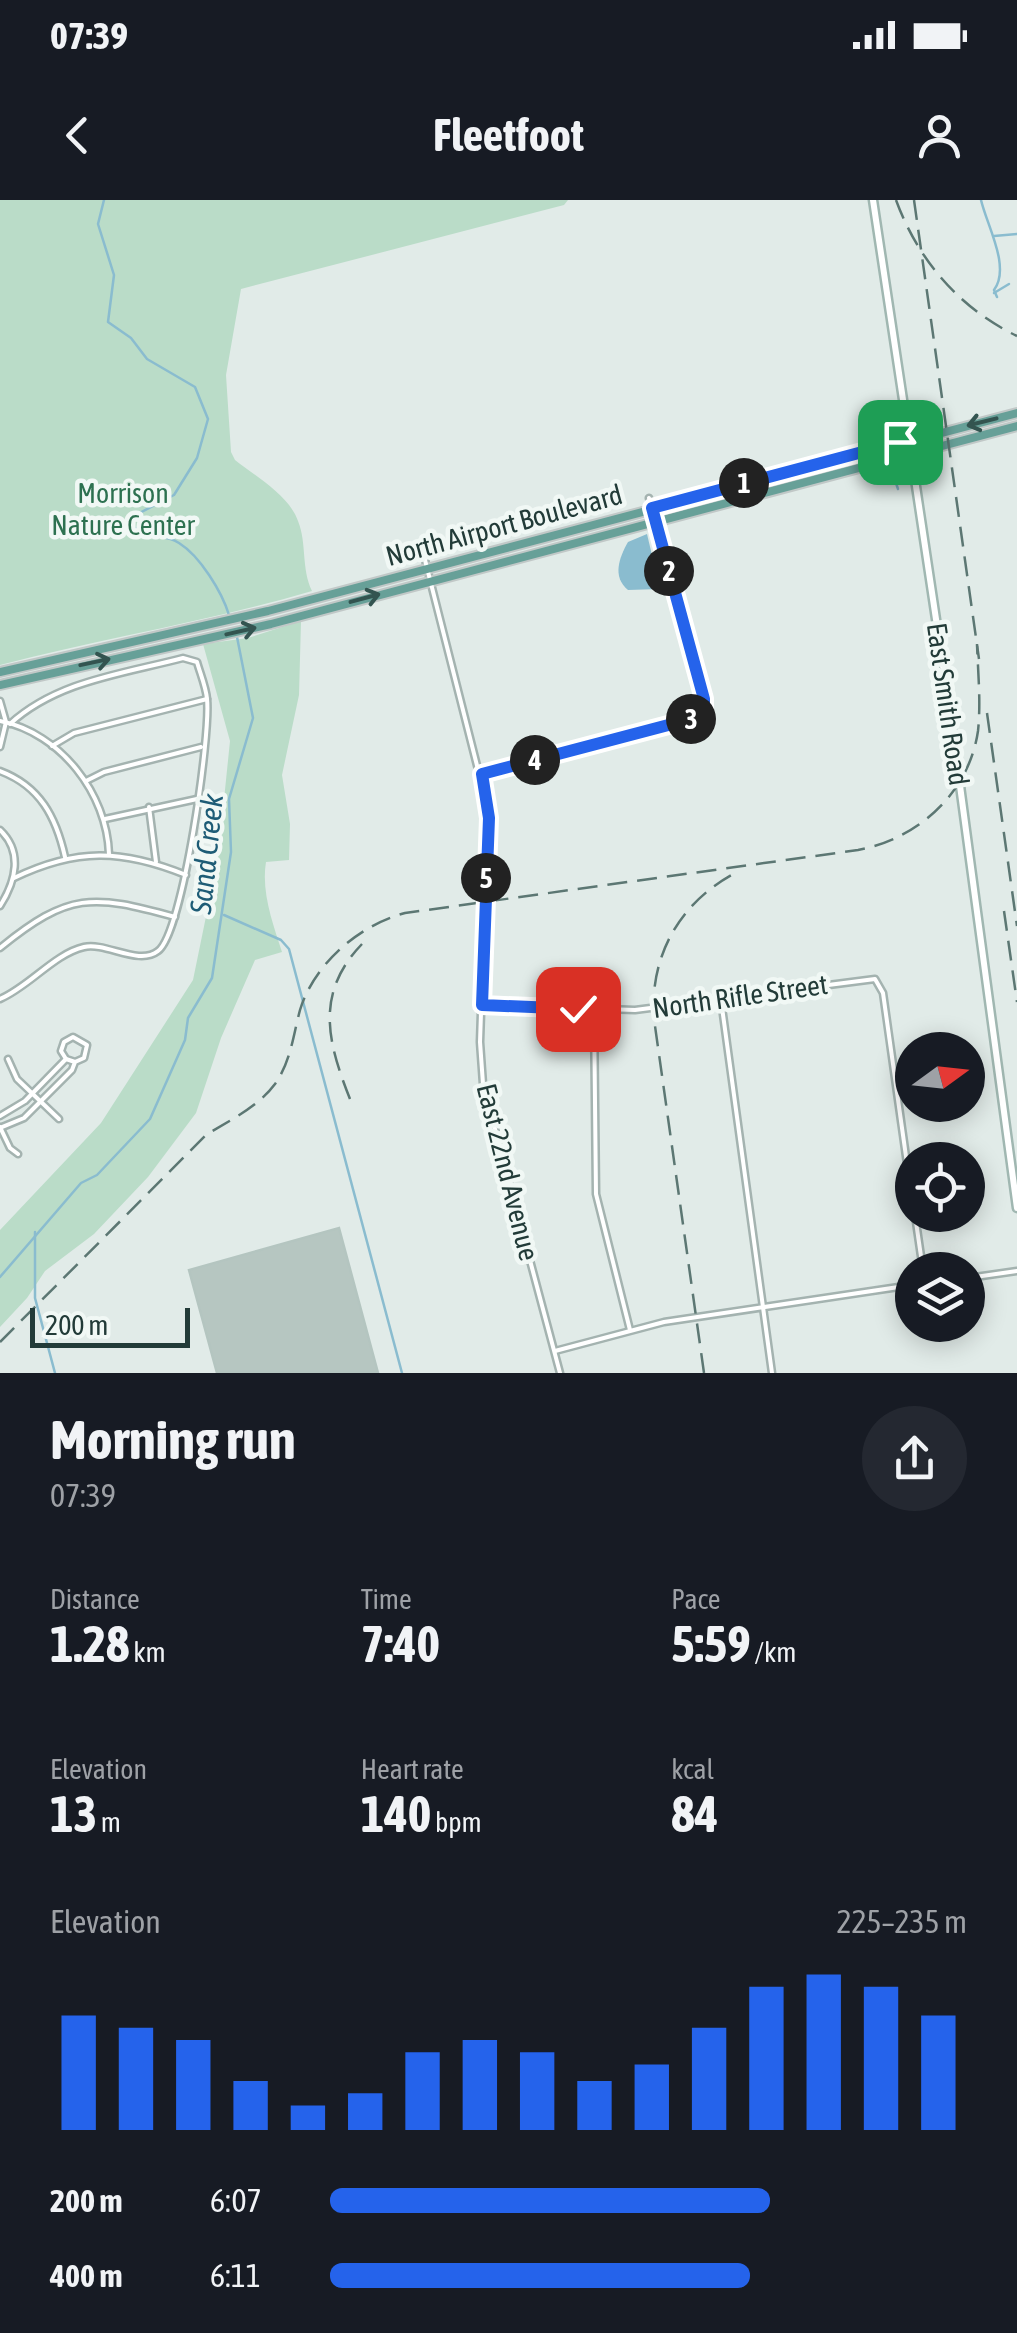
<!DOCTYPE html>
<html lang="en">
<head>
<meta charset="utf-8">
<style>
  :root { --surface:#171b24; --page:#242831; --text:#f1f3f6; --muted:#9ea1a6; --accent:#2563eb }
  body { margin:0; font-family:"Asap Condensed",sans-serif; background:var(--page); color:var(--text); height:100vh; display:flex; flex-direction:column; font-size:38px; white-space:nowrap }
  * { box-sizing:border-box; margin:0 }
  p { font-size:32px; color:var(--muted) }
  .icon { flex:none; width:55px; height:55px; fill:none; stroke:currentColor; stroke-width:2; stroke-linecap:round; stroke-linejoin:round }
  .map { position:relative; height:1173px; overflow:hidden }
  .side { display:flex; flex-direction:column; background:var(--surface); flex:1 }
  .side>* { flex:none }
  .needle { width:65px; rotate:75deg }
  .buttons { position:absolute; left:895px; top:832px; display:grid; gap:20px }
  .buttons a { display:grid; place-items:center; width:90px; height:90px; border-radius:50%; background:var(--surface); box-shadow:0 5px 25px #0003; font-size:50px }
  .scale { position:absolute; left:30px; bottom:25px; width:160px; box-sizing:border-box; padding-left:10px; border:5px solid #223b38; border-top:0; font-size:28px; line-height:35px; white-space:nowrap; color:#223b38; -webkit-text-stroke:8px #f1f8f5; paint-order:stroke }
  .pin { position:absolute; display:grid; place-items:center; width:85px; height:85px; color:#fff; margin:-42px; border-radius:20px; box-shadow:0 5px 15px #0006 }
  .km { position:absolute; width:50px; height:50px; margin:-25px; border-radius:50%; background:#222; color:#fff; font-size:28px; line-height:50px; text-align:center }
  .round { display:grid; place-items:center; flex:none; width:105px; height:105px; border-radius:52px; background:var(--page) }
  .summary { display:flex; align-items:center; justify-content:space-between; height:170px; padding:0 50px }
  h1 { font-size:55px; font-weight:700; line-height:75px }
  .stats { display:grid; grid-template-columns:repeat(3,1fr); gap:15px; height:170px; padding:10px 50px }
  .stats div { display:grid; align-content:center }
  .stats b { font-size:50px; font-weight:700 }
  .stats small { font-size:28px; font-weight:400 }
  .stats p { font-size:28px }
  .chart { height:280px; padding:20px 50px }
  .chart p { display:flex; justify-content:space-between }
  .chart svg { width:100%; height:180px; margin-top:10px; stroke:var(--accent); stroke-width:6 }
  ul { padding:0 50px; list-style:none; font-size:32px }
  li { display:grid; grid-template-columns:160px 120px 1fr; align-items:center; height:75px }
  li i { height:25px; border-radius:12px; background:var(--accent) }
  .status { display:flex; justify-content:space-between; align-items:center; height:70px; padding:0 50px; background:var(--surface); direction:ltr }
  .status svg { height:28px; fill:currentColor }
  header { display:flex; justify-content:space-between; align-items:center; height:130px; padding:0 50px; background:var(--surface); font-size:45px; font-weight:700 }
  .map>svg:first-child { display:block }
  .green { fill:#badcc8 }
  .water { fill:#8abccf }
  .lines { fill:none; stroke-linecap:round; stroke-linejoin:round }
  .stream { stroke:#8abccf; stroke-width:2.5 }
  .building { fill:#b6c6c1; stroke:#b4c5c0; stroke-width:2.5 }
  .street-casing { stroke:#a4b3b0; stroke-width:9 }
  .secondary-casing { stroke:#a0b7b1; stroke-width:11 }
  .primary-casing { stroke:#c1c8c7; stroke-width:12 }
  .street { stroke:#fff; stroke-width:4 }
  .secondary { stroke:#fff; stroke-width:6 }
  .primary { stroke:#67a098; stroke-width:8 }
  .rail { stroke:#5c7773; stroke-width:2.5; stroke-dasharray:20 10; stroke-linecap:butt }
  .oneway { stroke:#335450 }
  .route-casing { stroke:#fff; stroke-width:20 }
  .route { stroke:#2563eb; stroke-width:12 }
  .labels { text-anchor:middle; stroke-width:9; stroke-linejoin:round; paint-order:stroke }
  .park-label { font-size:28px; fill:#2d7150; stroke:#f1f8f5 }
  .street-label { font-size:28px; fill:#223b38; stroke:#f1f8f5 }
  .water-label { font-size:30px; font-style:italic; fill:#1e5c76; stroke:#f1f8f5 }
</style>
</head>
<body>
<div class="status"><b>07:39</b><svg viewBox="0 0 49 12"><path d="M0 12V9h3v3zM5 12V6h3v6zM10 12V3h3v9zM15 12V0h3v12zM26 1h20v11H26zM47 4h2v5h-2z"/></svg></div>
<header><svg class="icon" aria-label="back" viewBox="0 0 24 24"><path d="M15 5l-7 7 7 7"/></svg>Fleetfoot<svg class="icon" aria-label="person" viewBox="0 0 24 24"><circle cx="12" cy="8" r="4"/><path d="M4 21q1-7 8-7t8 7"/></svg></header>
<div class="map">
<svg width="1017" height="1173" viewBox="0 0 1017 1173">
  <rect width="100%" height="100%" fill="#e1ebe8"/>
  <g class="green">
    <path d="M0,0H568L564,5L241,89L226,175L231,252L235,260C255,276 289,295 298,321C307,343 301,368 312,391C210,421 104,438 0,465Z"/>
    <path d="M301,421L299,495L282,575L290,624L289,660L266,662C261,692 273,724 282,752L255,760L221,838L196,913L148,977L94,1034L45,1071L27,1098L0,1127V1030L101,923L193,780L218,658L230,541L203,444L248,438Z"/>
  </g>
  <path class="water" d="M647,334L660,389L628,390C612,377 619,358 628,342Z"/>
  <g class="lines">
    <g class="stream">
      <path d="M104,0L98,24L114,75L108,122L131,138L147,159L195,187L208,219L197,258L174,295L130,318V323C149,344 160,331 179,343C200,356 222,392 229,415"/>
      <path d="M981,0C987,26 1011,67 994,90L997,97"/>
      <polyline points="994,36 1017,34"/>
      <polyline points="994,93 1009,84"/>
      <polyline points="883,276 894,277 898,289"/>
      <polyline points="224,715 281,740 289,749 402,1173"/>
      <polyline points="35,1032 35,1098 55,1173"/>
      <polyline points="0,1077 81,983 97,975 150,919 185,840 188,818 212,778 231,652 229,599 253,518 237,437"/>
    </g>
  </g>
  <polygon class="building" points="339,1028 378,1173 217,1173 189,1070"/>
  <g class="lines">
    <g class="street-casing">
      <g id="street">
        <polyline points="424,356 488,609 480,842 483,884 560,1173"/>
        <polyline points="0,501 6,522 0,547"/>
        <path d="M0,521C61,533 107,594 109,654"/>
        <polyline points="52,546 74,533 207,499"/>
        <path d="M0,571C40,586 56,617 65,657"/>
        <polyline points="484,573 695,518 704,512 704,499 649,298"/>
        <polyline points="86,581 104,572 201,547"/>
        <polyline points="149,607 156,662"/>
        <polyline points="105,619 197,599"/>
        <path d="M0,630C23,652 16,681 0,706"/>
        <path d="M14,678C76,648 122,649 186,675"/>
        <path d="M0,748C69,692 92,694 175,717"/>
        <path d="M0,799C30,786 54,754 84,747C106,742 139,766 158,751C183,733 211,534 207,499C206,487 200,473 197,462L183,458C122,474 57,481 10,524"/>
        <polyline points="721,800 772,1173"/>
        <polyline points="482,805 635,810 875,779 883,793 912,999"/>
        <polyline points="594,810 596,994 630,1130"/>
        <polyline points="8,859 17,879 59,919"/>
        <polyline points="0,916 25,901 66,859"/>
        <polyline points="0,927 10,948 18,954"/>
        <polyline points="0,928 24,918 72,870 75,862 84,858 87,845 73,837 64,842 61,851 66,859 75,862"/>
        <polyline points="915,1015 923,1070"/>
        <polyline points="968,1078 1017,1071"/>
        <polyline points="555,1151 664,1122 912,1085"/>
      </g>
    </g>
    <g class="secondary-casing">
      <polyline id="secondary" points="873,0 951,519 1017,1008"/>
    </g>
    <g class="primary-casing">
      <g id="primary">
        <polyline points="0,472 268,411 1017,213"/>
        <polyline points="0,485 271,424 1017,226"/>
      </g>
    </g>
    <use href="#street" class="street"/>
    <use href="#secondary" class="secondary"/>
    <use href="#primary" class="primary"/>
    <g class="rail">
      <path d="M896,0C918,60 959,108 1017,136"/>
      <polyline points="914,0 979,459"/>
      <polyline points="987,513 1017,726"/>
      <polyline points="1004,711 1017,802"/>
      <path d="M350,899C327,841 315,793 362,744"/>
      <path d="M0,1142L206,935C230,920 258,907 275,884C291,861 293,836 300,810C314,764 359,725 405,713L858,650C918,639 969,593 978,531C981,502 978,473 977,444"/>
      <path d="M704,1173L654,819C649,755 681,700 739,671"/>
    </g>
  </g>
  <defs><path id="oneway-shaft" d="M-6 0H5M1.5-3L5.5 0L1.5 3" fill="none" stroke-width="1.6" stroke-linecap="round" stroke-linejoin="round" transform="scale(2.5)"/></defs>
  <g class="oneway">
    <use href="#oneway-shaft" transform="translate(982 222) rotate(166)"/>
    <use href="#oneway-shaft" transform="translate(365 398) rotate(-15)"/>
    <use href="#oneway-shaft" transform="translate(241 431) rotate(-13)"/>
    <use href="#oneway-shaft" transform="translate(95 462) rotate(-12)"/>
  </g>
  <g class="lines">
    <g class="route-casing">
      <polyline id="route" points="578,809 482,805 489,618 482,574 695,518 704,512 704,499 652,308 900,242"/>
    </g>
    <use href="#route" class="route"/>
  </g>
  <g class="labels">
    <g class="park-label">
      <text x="123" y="303">Morrison<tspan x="123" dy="32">Nature Center</tspan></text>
    </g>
    <g class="street-label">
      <text transform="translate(504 325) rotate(-15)" y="10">North Airport Boulevard</text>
      <text transform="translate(948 504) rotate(82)" y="10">East Smith Road</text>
      <text transform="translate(740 796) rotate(-8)" y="10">North Rifle Street</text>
      <text transform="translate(508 972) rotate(76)" y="10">East 22nd Avenue</text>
    </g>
    <g class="water-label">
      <text transform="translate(207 654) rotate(-84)" y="10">Sand Creek</text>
    </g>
  </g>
</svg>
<div class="buttons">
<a><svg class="needle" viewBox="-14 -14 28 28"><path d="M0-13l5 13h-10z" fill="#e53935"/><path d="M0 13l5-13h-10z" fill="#9ea1a6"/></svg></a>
<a><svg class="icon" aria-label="locate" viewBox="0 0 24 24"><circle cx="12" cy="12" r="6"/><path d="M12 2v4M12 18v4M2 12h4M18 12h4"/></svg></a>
<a><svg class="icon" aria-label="layers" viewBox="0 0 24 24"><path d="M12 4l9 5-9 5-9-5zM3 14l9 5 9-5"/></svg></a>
</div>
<div class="scale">200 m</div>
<div class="pin" style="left:900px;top:242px;background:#1e9e55"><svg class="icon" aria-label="arrive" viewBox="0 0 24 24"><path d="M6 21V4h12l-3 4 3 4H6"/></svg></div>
<div class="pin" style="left:578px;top:809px;background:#d93025"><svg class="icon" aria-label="check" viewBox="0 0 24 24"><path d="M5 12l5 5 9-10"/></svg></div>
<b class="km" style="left:744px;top:283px">1</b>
<b class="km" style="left:669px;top:371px">2</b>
<b class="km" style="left:691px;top:519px">3</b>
<b class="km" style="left:535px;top:560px">4</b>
<b class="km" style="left:486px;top:678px">5</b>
</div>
<section class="side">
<div class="summary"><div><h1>Morning run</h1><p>07:39</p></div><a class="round"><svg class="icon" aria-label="share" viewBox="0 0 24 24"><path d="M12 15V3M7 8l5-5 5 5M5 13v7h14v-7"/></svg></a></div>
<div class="stats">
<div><p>Distance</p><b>1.28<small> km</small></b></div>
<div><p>Time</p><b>7:40</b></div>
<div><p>Pace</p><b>5:59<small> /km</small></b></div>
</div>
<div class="stats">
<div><p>Elevation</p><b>13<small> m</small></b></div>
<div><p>Heart rate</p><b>140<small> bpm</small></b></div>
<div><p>kcal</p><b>84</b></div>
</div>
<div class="chart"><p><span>Elevation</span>225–235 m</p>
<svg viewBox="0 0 160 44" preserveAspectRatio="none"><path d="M5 44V16M15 44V19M25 44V22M35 44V32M45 44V38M55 44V35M65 44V25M75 44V22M85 44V25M95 44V32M105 44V28M115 44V19M125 44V9M135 44V6M145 44V9M155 44V16"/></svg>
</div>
<ul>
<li><b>200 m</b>6:07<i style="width:69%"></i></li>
<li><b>400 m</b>6:11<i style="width:66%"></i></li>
</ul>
</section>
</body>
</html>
